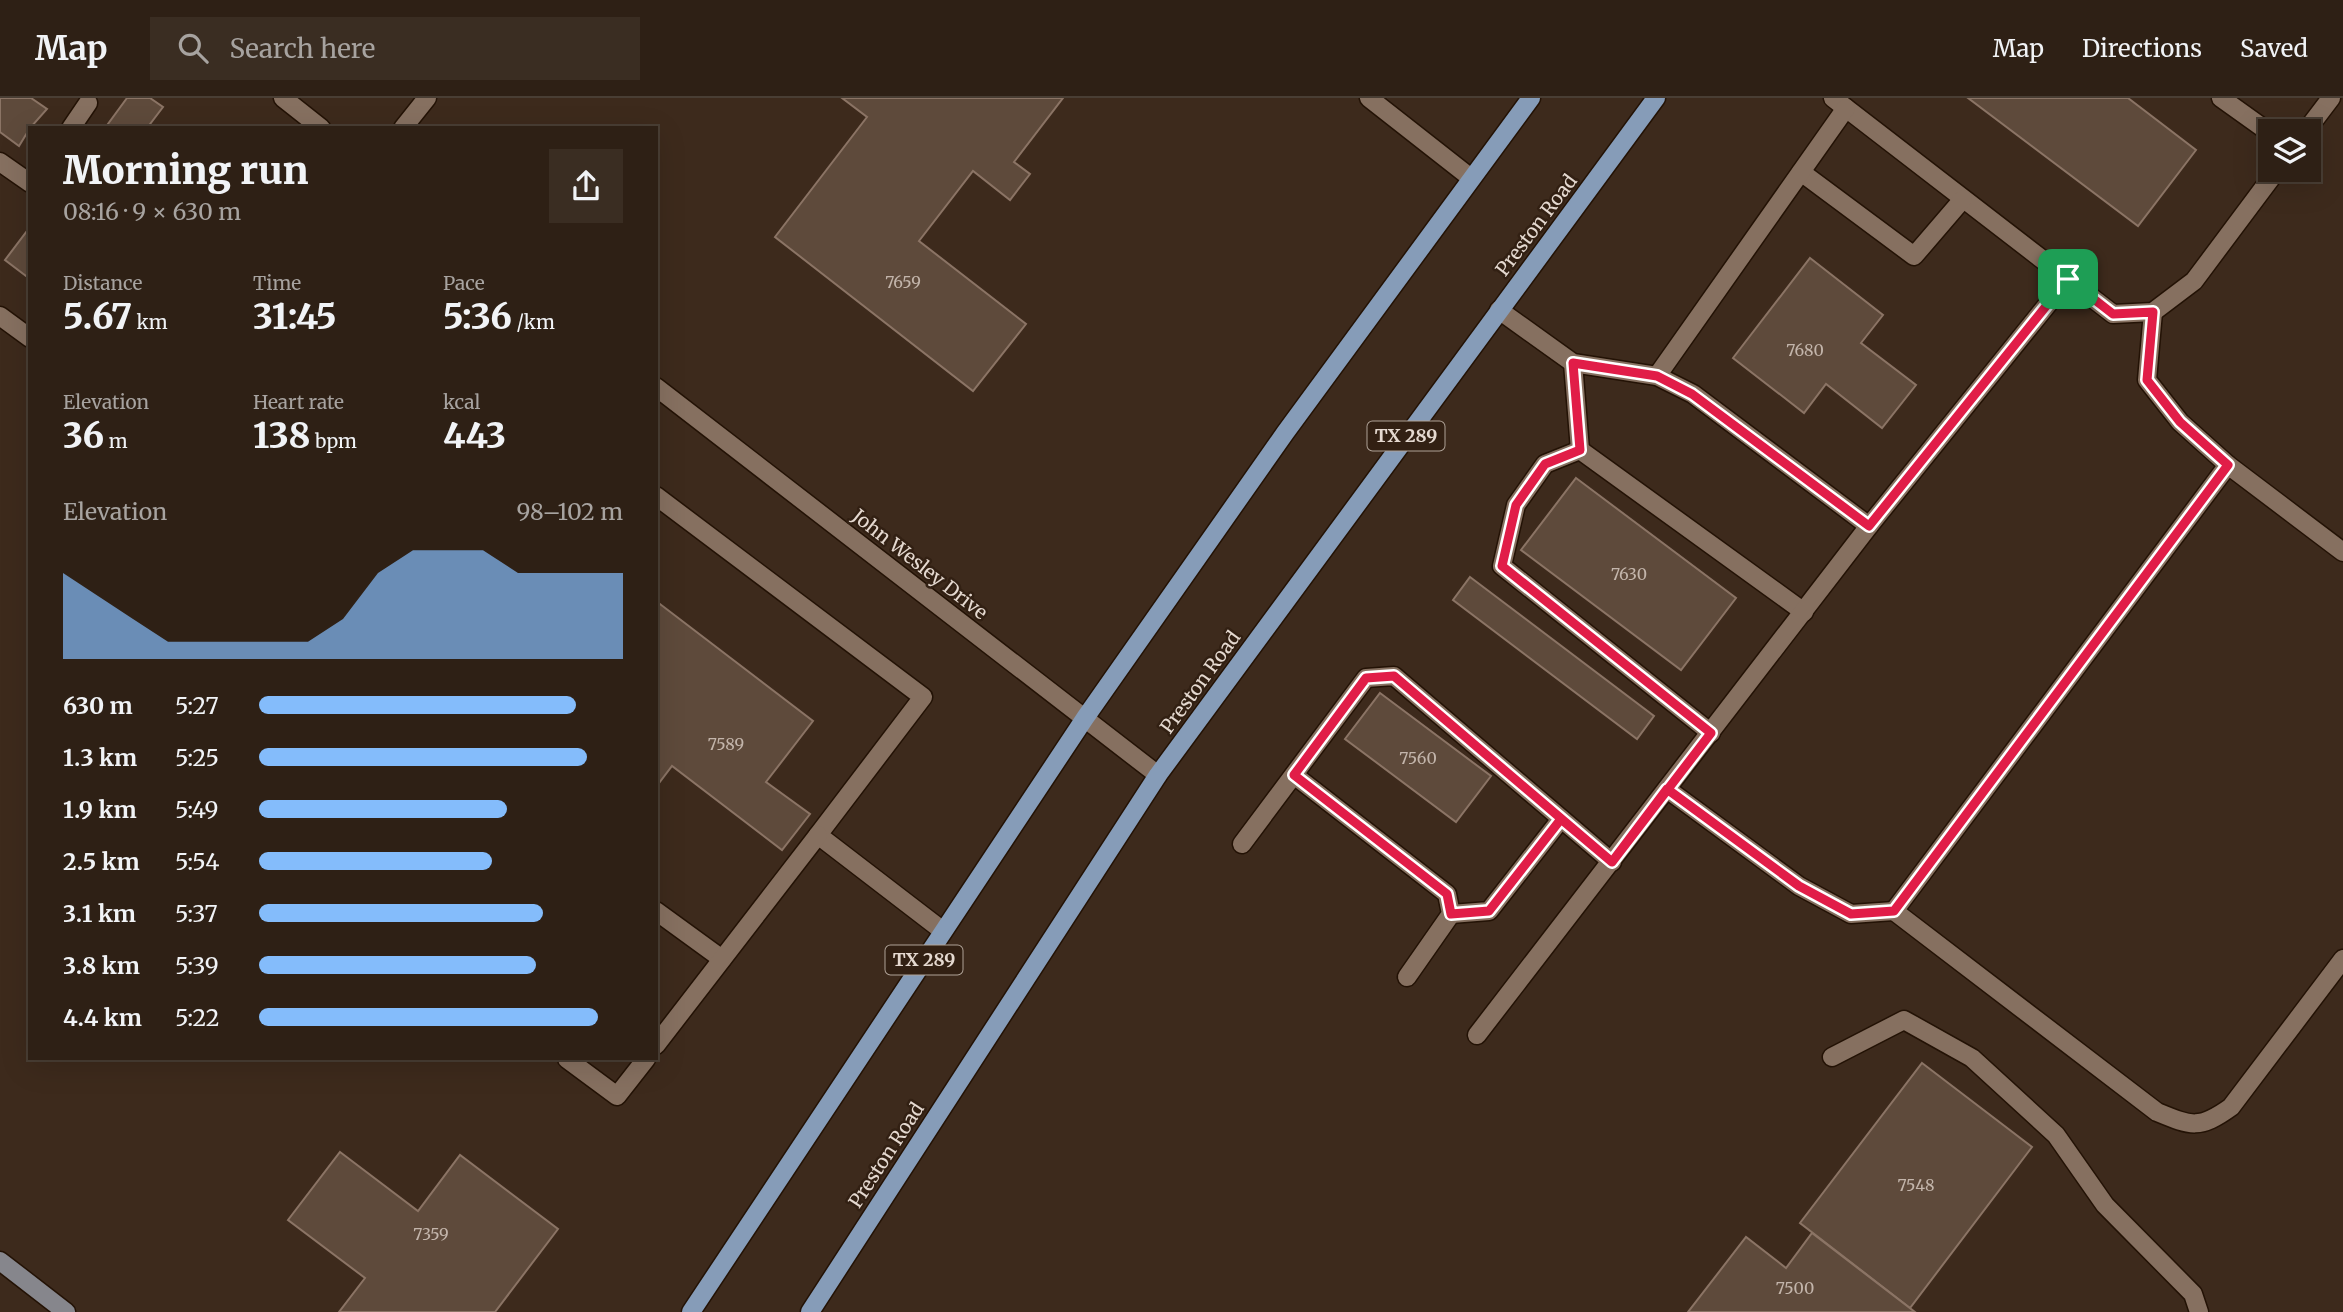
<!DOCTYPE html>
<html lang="en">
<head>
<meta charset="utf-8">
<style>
  :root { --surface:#2e2015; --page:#3a2d22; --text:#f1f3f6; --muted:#a7a3a0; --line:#493e34; --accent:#84bcfb }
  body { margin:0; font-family:Merriweather,serif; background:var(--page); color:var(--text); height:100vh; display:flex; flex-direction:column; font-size:26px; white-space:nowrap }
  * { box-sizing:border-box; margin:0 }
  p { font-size:23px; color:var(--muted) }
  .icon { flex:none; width:38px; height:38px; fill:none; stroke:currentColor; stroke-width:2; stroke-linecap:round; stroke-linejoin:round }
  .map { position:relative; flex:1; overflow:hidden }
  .side { position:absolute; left:28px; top:28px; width:630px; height:934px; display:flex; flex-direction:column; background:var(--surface); border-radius:0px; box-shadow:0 7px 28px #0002,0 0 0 2px var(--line) }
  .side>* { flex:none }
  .buttons { position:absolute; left:2258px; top:21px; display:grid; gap:14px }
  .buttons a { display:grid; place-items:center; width:63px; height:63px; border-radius:0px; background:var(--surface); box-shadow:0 7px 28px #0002,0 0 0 2px var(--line); font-size:35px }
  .pin { position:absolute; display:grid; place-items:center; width:60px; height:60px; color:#fff; margin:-30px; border-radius:14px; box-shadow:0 4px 10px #0006 }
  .round { display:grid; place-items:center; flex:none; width:74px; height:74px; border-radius:0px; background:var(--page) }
  .summary { display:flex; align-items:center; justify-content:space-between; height:119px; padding:0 35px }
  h1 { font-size:38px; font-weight:800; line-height:52px }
  .figures { display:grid; grid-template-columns:repeat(3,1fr); gap:10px; height:119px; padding:7px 35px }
  .figures div { display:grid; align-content:center }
  .figures b { font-size:35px; font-weight:800 }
  .figures small { font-size:19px; font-weight:400 }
  .figures p { font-size:19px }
  .chart { height:196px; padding:14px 35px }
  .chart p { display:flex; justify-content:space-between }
  .chart svg { width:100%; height:126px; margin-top:7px; fill:var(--accent); opacity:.7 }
  ul { padding:0 35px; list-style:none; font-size:23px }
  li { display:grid; grid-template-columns:112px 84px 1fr; align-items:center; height:52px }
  li i { height:18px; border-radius:9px; background:var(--accent) }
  header { display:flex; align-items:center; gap:42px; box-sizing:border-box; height:98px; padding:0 35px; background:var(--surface); border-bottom:2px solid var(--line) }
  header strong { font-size:33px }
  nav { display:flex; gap:38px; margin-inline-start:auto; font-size:24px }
  .search { width:490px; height:63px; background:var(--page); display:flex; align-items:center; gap:18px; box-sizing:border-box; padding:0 24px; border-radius:0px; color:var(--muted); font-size:26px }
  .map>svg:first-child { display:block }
  .building { fill:#5e4a3b; stroke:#8b7465; stroke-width:2 }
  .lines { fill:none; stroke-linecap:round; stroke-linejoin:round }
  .service-casing { stroke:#231205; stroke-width:21 }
  .minor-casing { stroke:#231205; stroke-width:21 }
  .secondary-casing { stroke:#231205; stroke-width:21 }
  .primary-casing { stroke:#231205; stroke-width:21 }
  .service { stroke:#867060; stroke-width:18 }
  .minor { stroke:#867060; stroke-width:18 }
  .secondary { stroke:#86868c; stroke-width:18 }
  .primary { stroke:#869cb8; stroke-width:18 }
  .route-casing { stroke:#fff; stroke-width:14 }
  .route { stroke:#e11d48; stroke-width:9 }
  .labels { text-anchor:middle; stroke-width:5; stroke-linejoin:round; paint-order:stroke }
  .number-label { font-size:16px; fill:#c3b5ab }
  .shield { fill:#322013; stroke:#afa297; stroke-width:2 }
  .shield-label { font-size:18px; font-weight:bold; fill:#e5d9d0 }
  .street-label { font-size:19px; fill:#e5d9d0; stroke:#322013 }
</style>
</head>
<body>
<header>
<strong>Map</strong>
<div class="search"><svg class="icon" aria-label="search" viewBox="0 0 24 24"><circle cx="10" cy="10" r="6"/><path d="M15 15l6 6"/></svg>Search here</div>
<nav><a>Map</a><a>Directions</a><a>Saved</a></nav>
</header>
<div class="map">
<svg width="2343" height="1214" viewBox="0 0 2343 1214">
  <rect width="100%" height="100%" fill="#3d2a1c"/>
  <g class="building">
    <polygon points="0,0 31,0 47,11 30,30 19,48 0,34"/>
    <polygon points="127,0 150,0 163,9 147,30 105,30"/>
    <polygon points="842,0 1063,0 1014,64 1030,76 1010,102 973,73 919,143 1026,226 973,293 775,139 867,19"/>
    <polygon points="1968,0 2128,0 2196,52 2138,128"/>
    <polygon points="30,129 30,181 5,162"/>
    <polygon points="1810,160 1883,217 1861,245 1916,287 1882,330 1826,286 1804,315 1733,260"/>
    <polygon points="1576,380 1736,500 1681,572 1521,452"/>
    <polygon points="1470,479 1654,618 1637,641 1453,502"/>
    <polygon points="656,503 813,623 766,684 810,716 782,752 672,668 656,689"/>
    <polygon points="1380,595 1491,678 1456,724 1345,641"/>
    <polygon points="1922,965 2032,1049 1910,1210 1800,1125"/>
    <polygon points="340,1054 418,1113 460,1057 558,1131 495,1214 339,1214 365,1180 288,1122"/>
    <polygon points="1812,1135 1915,1214 1688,1214 1746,1139 1786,1170"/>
  </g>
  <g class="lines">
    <g class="service-casing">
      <g id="service">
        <polyline points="1369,0 1471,80"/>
        <polyline points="1833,0 2113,216 2153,214 2194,183 2277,72"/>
        <polyline points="2221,0 2270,35"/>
        <polyline points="71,30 88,5"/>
        <polyline points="403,30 427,0"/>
        <polyline points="2306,33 2331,0"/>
        <polyline points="0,64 30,85"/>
        <polyline points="1801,74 1914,158 1963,101"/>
        <polyline points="1499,212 1573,265 1657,278 1693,296 1869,428"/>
        <polyline points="2153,214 2147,282 2180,324 2228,367 2343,454"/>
        <polyline points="0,218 30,240"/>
        <polyline points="1573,265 1580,352"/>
        <polyline points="1657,278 1846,10"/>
        <path d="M2228,367L1894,813L2157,1014C2191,1028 2199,1032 2231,1009L2343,861"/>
        <polyline points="656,398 923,599 818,737 943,833"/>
        <polyline points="1711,635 1502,468 1516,407 1545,366 1580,352 1804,514"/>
        <polyline points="1294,677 1447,796 1451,816 1407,879"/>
        <polyline points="1667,691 1799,788 1851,816 1894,813"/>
        <polyline points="1242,746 1366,580 1394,578 1612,764"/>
        <polyline points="656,813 722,861"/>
        <polyline points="1451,816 1489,813 1561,721"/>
        <polyline points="1477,937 1869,428 2068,181"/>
        <polyline points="656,947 818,737"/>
        <polyline points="1832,959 1904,922 1972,960 2056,1037 2105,1107 2193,1196 2199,1214"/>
        <polyline points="567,961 617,998 646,961"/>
      </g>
    </g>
    <g class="minor-casing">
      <g id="minor">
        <polyline points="283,0 321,30"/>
        <polyline points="656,289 1158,677"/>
      </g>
    </g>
    <g class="secondary-casing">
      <polyline id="secondary" points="0,1163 66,1214"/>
    </g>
    <g class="primary-casing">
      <g id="primary">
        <polyline points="691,1214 1085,620 1285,335 1531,0"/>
        <polyline points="810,1214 1158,677 1656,0"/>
      </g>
    </g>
    <use href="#service" class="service"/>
    <use href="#minor" class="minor"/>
    <use href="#secondary" class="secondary"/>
    <use href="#primary" class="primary"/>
  </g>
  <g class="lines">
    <g class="route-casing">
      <polyline id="route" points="2068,181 1869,428 1692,296 1657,278 1573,265 1580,352 1545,366 1516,407 1502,468 1711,635 1612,764 1561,721 1489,813 1451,816 1447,796 1294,677 1366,580 1394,578 1612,764 1667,691 1799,788 1851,816 1894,813 2228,367 2180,324 2147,282 2153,214 2113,216 2068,181"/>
    </g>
    <use href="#route" class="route"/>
  </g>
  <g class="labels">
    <g class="number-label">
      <text x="903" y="190">7659</text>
      <text x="1805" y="258">7680</text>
      <text x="1629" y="482">7630</text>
      <text x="726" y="652">7589</text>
      <text x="1418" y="666">7560</text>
      <text x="1916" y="1093">7548</text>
      <text x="431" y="1142">7359</text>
      <text x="1795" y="1196">7500</text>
    </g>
    <g class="shield">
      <rect x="1367.5" y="323.5" width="77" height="29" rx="5"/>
      <rect x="885.5" y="847.5" width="77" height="29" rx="5"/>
    </g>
    <g class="shield-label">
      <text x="1406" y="344">TX 289</text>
      <text x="924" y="868">TX 289</text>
    </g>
    <g class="street-label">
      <text transform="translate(1536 127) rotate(-53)" y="7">Preston Road</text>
      <text transform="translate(920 466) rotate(38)" y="7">John Wesley Drive</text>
      <text transform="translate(1200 584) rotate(-54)" y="7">Preston Road</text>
      <text transform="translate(886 1057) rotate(-57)" y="7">Preston Road</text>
    </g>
  </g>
</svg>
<div class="buttons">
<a><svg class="icon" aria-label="layers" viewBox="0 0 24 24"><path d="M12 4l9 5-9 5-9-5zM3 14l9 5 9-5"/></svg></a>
</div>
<div class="pin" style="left:2068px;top:181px;background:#1e9e55"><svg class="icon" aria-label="arrive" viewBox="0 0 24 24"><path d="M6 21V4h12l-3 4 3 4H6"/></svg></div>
<section class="side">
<div class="summary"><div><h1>Morning run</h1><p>08:16 · 9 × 630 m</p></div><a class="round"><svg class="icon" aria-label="share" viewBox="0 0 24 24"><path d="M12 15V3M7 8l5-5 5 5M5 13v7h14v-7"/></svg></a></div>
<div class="figures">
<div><p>Distance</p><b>5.67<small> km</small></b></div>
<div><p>Time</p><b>31:45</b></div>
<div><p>Pace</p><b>5:36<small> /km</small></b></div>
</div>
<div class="figures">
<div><p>Elevation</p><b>36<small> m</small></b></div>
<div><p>Heart rate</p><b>138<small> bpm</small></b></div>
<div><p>kcal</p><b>443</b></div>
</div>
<div class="chart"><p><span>Elevation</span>98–102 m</p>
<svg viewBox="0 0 160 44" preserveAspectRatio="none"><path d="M0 44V14L10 22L20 30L30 38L40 38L50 38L60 38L70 38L80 30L90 14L100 6L110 6L120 6L130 14L140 14L150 14L160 14V44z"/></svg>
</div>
<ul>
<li><b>630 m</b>5:27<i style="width:87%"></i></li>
<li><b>1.3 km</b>5:25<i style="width:90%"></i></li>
<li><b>1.9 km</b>5:49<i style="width:68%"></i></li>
<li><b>2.5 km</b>5:54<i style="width:64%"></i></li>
<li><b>3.1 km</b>5:37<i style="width:78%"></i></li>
<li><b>3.8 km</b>5:39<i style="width:76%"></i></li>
<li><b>4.4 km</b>5:22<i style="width:93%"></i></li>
</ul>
</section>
</div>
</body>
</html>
